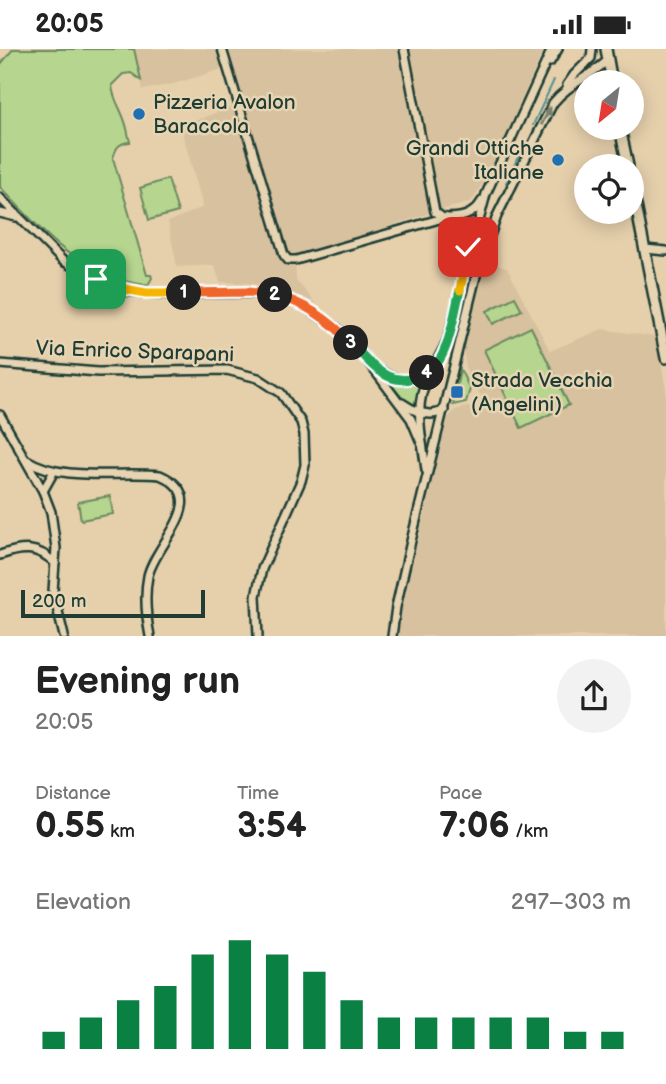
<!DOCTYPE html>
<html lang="en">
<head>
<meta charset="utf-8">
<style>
  :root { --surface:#fff; --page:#f2f2f2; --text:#222; --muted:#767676; --accent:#0b8043 }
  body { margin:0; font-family:"Balsamiq Sans",sans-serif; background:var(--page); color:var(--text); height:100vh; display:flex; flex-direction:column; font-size:26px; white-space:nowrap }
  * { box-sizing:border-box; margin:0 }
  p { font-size:23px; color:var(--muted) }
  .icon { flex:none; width:38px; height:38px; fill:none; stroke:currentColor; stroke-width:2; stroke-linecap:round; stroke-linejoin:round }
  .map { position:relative; height:587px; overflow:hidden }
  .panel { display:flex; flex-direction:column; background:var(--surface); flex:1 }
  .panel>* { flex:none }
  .needle { width:46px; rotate:210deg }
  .controls { position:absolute; left:574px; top:21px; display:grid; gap:14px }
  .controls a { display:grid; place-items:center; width:70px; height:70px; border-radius:50%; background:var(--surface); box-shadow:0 4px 18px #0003; font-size:35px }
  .scale { position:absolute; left:21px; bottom:18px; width:184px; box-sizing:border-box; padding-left:7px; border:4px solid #1f3d34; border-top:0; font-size:19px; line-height:24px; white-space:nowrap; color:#1f3d34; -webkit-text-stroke:5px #e7d4b2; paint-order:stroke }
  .pin { position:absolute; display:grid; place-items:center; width:60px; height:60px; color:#fff; margin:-30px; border-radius:14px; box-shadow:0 4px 10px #0006 }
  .km { position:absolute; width:35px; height:35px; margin:-18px; border-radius:50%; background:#222; color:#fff; font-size:19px; line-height:35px; text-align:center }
  .round { display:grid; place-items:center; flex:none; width:74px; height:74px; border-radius:37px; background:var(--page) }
  .headline { display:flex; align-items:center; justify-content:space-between; height:119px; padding:0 35px }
  h1 { font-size:38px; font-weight:700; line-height:52px }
  .figures { display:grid; grid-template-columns:repeat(3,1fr); gap:10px; height:119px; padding:7px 35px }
  .figures div { display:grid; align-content:center }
  .figures b { font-size:35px; font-weight:700 }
  .figures small { font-size:19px; font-weight:400 }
  .figures p { font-size:19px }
  .chart { height:196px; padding:14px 35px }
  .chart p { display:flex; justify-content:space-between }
  .chart svg { width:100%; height:126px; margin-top:7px; stroke:var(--accent); stroke-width:6 }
  .status { display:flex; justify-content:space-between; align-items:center; height:49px; padding:0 35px; background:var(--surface); direction:ltr }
  .status svg { height:19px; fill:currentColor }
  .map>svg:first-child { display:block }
  .built { fill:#d7c19e }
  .green { fill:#b6d58e; stroke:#6a8961; stroke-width:2 }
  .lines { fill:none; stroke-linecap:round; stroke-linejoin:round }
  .stream { stroke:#559292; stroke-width:2 }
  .minor-casing { stroke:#1f3d34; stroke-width:12 }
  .major-casing { stroke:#1f3d34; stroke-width:14 }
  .minor { stroke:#e7d4b2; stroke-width:7 }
  .major { stroke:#e7d4b2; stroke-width:9 }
  .oneway { fill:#79816d }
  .split-1-casing { stroke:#fff; stroke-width:14 }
  .split-2-casing { stroke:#fff; stroke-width:14 }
  .split-3-casing { stroke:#fff; stroke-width:14 }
  .split-4-casing { stroke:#fff; stroke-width:14 }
  .split-5-casing { stroke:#fff; stroke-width:14 }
  .split-6-casing { stroke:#fff; stroke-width:14 }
  .split-1 { stroke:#f5b400; stroke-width:9 }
  .split-2 { stroke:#f0652b; stroke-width:9 }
  .split-3 { stroke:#f0652b; stroke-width:9 }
  .split-4 { stroke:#22a559; stroke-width:9 }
  .split-5 { stroke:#22a559; stroke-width:9 }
  .split-6 { stroke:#f5b400; stroke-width:9 }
  .poi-dot { fill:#1f6fb2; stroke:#e7d4b2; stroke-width:2.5 }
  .labels { text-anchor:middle; stroke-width:5; stroke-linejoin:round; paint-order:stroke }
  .poi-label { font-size:21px; fill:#1f3d34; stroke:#e7d4b2; text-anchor:start }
  .street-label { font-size:21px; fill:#1f3d34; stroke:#e7d4b2 }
</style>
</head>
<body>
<div class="status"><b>20:05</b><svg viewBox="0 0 49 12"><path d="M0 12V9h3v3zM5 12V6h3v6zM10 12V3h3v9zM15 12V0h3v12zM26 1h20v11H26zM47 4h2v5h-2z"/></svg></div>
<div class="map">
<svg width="666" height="587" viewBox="0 0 666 587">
  <rect width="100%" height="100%" fill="#e6d0ac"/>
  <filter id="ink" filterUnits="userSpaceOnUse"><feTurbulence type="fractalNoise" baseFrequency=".0143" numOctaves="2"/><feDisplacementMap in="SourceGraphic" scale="14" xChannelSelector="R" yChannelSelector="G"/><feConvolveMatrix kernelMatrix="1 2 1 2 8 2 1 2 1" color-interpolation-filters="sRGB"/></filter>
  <g filter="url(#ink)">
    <g class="built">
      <polygon points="134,0 544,0 494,113 474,149 468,154 433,163 295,208 296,231 315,254 283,240 247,234 220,233 214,216 177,218 168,173 203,158 183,86 184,80 187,75 233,57 222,20 177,34 143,41"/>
      <polygon points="486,214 507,219 550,302 602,280 656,288 666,341 666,587 398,587 399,573 447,370 455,361 467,358 478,361 483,350 467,324 463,300"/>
    </g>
    <g class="green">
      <path d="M13,0H134L141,31L131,24L123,25L112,36C113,50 120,58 124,70C127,77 128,85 130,93C118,94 116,99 113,109L147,226H151L152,229L148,236C79,229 45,184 0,138V16Z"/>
      <polygon points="168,130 178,163 149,171 140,139"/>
      <polygon points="515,248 522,261 493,275 487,262"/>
      <polygon points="531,278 569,356 521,379 484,301"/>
      <polygon points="460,320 470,340 466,353 453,356"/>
      <polygon points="423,330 417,347 416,359 406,353 387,331 409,335"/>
      <polygon points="110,447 113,465 81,471 78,453"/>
    </g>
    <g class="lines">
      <g class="stream">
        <polyline points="533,76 554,31"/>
        <polyline points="506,134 525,93"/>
      </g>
      <g class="minor-casing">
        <g id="minor">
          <path d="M222,0L284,206L288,211H296L443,169C460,169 473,168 482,152"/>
          <polyline points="404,0 435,163 443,169"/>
          <polyline points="550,13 558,0"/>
          <polyline points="567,36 574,26 591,9 592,0"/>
          <polyline points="0,149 63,212 114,241 160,245 264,244 294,252 307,259 337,279 363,306 411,370 422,396"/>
          <polyline points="0,164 16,168"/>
          <polyline points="446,169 465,189 467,202"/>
          <polyline points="645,200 666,202"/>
          <polyline points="105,234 116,234 125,240"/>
          <polyline points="0,315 98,323 227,321 258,329 281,344 301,373 304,385 305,416 301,432 262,520 256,547 258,587"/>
          <path d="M377,320C401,335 409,334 433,320"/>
          <path d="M402,354C415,363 430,370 444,361"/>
          <polyline points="0,366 43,442 51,463 56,499 53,542 64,587"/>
          <path d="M27,411C62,433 119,422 160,426C214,449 155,494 148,527C144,547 146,567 150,587"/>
          <path d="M426,421C423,397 416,369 422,344C427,325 441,308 448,289L486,145L552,0"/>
          <polyline points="43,442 52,426"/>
          <path d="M0,506C23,498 37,497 55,514"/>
          <path d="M392,587L396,558L411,492L477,223L497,167L553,54C568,35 590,28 608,11"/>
        </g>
      </g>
      <g class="major-casing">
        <g id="major">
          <polyline points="606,0 612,33"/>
          <polyline points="620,79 628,117"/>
          <polyline points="632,136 666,309"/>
        </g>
      </g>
      <use href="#minor" class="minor"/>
      <use href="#major" class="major"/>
    </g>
    <defs><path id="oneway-solid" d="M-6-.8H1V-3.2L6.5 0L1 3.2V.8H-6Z" transform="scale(1.75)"/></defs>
    <use class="oneway" href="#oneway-solid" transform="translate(546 67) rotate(-62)"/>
  </g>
  <g class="lines" filter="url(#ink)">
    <g class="split-1-casing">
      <polyline id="split-1" points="96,230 105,234 116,234 125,240 146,244 184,244"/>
    </g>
    <g class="split-2-casing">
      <polyline id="split-2" points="184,244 248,243 275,246"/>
    </g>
    <g class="split-3-casing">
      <path id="split-3" d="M275,246C305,254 330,271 351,294"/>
    </g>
    <g class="split-4-casing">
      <path id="split-4" d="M351,294C374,318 391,343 427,324"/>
    </g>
    <g class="split-5-casing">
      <path id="split-5" d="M427,324C449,312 454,264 460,241"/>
    </g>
    <g class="split-6-casing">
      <polyline id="split-6" points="460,241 468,198"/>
    </g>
    <use href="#split-1" class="split-1"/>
    <use href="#split-2" class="split-2"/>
    <use href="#split-3" class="split-3"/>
    <use href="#split-4" class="split-4"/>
    <use href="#split-5" class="split-5"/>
    <use href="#split-6" class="split-6"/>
  </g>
  <g class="poi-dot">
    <circle cx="139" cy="65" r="7"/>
    <circle cx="558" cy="111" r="7"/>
    <rect x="450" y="336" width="14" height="14" rx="3.5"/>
  </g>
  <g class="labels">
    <g class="poi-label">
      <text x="153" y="60">Pizzeria Avalon<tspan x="153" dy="24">Baraccola</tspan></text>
      <text x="544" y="106" text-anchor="end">Grandi Ottiche<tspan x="544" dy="24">Italiane</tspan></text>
      <text x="471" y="338">Strada Vecchia<tspan x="471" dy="24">(Angelini)</tspan></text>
    </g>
    <g class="street-label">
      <text transform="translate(135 302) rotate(2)" y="7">Via Enrico Sparapani</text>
    </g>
  </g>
</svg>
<div class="controls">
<a><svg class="needle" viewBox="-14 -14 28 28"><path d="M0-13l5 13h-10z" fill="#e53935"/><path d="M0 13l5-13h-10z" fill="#767676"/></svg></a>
<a><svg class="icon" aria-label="locate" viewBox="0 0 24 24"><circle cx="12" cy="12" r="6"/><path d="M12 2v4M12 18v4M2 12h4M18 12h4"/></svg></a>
</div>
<div class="scale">200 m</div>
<div class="pin" style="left:96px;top:230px;background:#1e9e55"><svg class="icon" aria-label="arrive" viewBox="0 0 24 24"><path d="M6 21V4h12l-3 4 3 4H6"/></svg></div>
<div class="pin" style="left:468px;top:198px;background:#d93025"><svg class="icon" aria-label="check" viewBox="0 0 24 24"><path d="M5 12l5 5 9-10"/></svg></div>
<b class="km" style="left:184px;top:244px">1</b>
<b class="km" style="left:275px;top:246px">2</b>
<b class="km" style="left:351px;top:294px">3</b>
<b class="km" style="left:427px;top:324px">4</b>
</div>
<section class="panel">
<div class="headline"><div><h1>Evening run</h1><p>20:05</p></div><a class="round"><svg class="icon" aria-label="share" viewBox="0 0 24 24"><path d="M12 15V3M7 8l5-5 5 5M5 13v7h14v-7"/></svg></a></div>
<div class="figures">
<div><p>Distance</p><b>0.55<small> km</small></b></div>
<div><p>Time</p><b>3:54</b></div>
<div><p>Pace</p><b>7:06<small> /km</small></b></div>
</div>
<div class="chart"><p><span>Elevation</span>297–303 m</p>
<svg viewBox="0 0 160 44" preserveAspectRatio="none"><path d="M5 44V38M15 44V33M25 44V27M35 44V22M45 44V11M55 44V6M65 44V11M75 44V17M85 44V27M95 44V33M105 44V33M115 44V33M125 44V33M135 44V33M145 44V38M155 44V38"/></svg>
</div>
</section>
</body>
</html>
